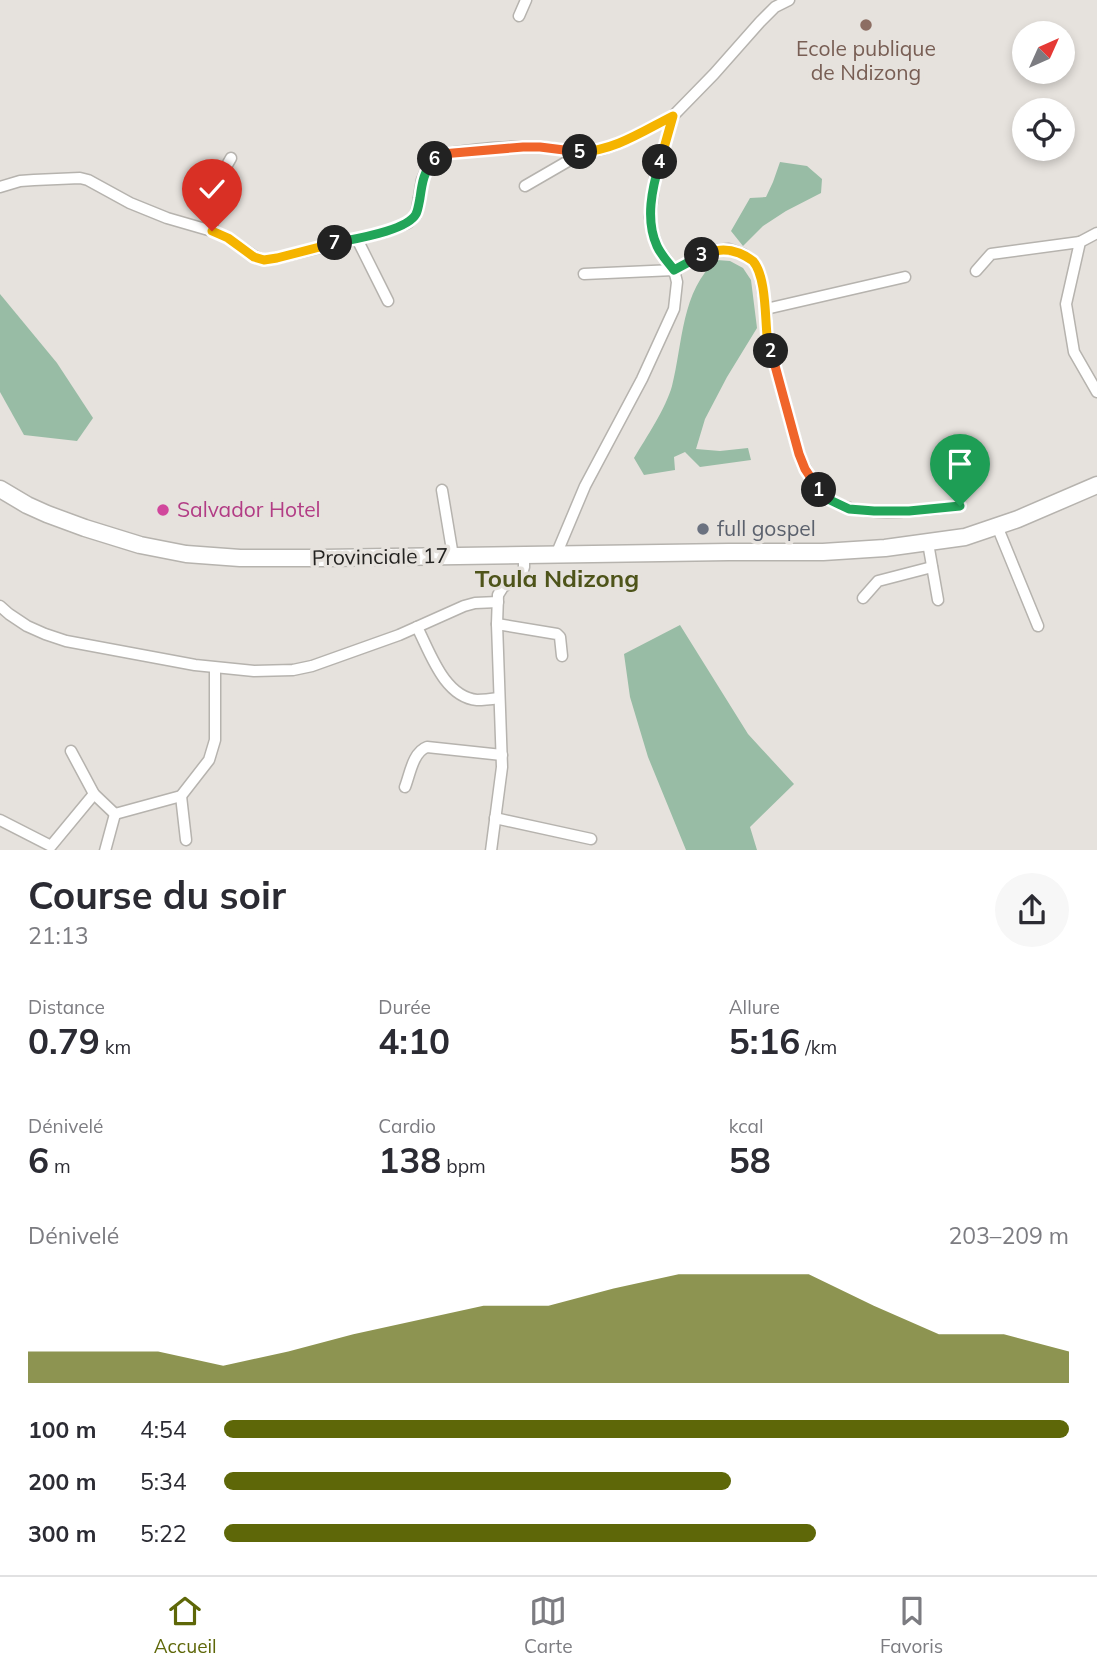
<!DOCTYPE html>
<html lang="fr">
<head>
<meta charset="utf-8">
<style>
  :root { --surface:#fff; --page:#f7f7f7; --text:#2b2b33; --muted:#7c7c81; --line:#e1e1e2; --accent:#5e6708 }
  body { margin:0; font-family:Mulish,sans-serif; background:var(--page); color:var(--text); height:100vh; display:flex; flex-direction:column; font-size:26px; white-space:nowrap }
  * { box-sizing:border-box; margin:0 }
  p { font-size:23px; color:var(--muted) }
  .icon { flex:none; width:38px; height:38px; fill:none; stroke:currentColor; stroke-width:2; stroke-linecap:round; stroke-linejoin:round }
  .map { position:relative; height:850px; overflow:hidden }
  .drawer { display:flex; flex-direction:column; background:var(--surface); flex:1 }
  .drawer>* { flex:none }
  .needle { width:46px; rotate:45deg }
  .fabs { position:absolute; left:1012px; top:21px; display:grid; gap:14px }
  .fabs a { display:grid; place-items:center; width:63px; height:63px; border-radius:50%; background:var(--surface); box-shadow:0 4px 10px #0003; font-size:35px }
  .pin { position:absolute; display:grid; place-items:center; width:60px; height:60px; color:#fff; margin:-72px -30px; border-radius:50% 50% 50% 0; rotate:-45deg; box-shadow:0 0 7px #0007 }
  .pin .icon { rotate:45deg }
  .km { position:absolute; width:35px; height:35px; margin:-18px; border-radius:50%; background:#222; color:#fff; font-size:19px; line-height:35px; text-align:center }
  .round { display:grid; place-items:center; flex:none; width:74px; height:74px; border-radius:37px; background:var(--page) }
  .head { display:flex; align-items:center; justify-content:space-between; height:119px; padding:0 28px }
  h1 { font-size:38px; font-weight:700; line-height:52px }
  .stats { display:grid; grid-template-columns:repeat(3,1fr); gap:10px; height:119px; padding:7px 28px }
  .stats div { display:grid; align-content:center }
  .stats b { font-size:35px; font-weight:700 }
  .stats small { font-size:19px; font-weight:400 }
  .stats p { font-size:19px }
  .chart { height:196px; padding:14px 28px }
  .chart p { display:flex; justify-content:space-between }
  .chart svg { width:100%; height:126px; margin-top:7px; fill:var(--accent); opacity:.7 }
  ul { padding:0 28px; list-style:none; font-size:23px }
  li { display:grid; grid-template-columns:112px 84px 1fr; align-items:center; height:52px }
  li i { height:18px; border-radius:9px; background:var(--accent) }
  .dock { display:flex; justify-content:space-around; align-items:center; height:98px; border-top:2px solid var(--line); background:var(--surface); font-size:19px; color:var(--muted) }
  .dock a { display:grid; justify-items:center; gap:4px }
  .dock .selected { color:var(--accent) }
  .map>svg:first-child { display:block }
  .forest { fill:#98bca5 }
  .lines { fill:none; stroke-linecap:round; stroke-linejoin:round }
  .street-casing { stroke:#b6b3ae; stroke-width:13 }
  .primary-casing { stroke:#b6b3ae; stroke-width:19 }
  .street { stroke:#fff; stroke-width:10 }
  .primary { stroke:#fff; stroke-width:16 }
  .split-1-casing { stroke:#fff; stroke-width:14 }
  .split-2-casing { stroke:#fff; stroke-width:14 }
  .split-3-casing { stroke:#fff; stroke-width:14 }
  .split-4-casing { stroke:#fff; stroke-width:14 }
  .split-5-casing { stroke:#fff; stroke-width:14 }
  .split-6-casing { stroke:#fff; stroke-width:14 }
  .split-7-casing { stroke:#fff; stroke-width:14 }
  .split-8-casing { stroke:#fff; stroke-width:14 }
  .split-1 { stroke:#22a559; stroke-width:9 }
  .split-2 { stroke:#f0652b; stroke-width:9 }
  .split-3 { stroke:#f5b400; stroke-width:9 }
  .split-4 { stroke:#22a559; stroke-width:9 }
  .split-5 { stroke:#f5b400; stroke-width:9 }
  .split-6 { stroke:#f0652b; stroke-width:9 }
  .split-7 { stroke:#22a559; stroke-width:9 }
  .split-8 { stroke:#f5b400; stroke-width:9 }
  .education-dot { fill:#8d6e63; stroke:#e6e2dd; stroke-width:2.5 }
  .hotel-dot { fill:#d1479c; stroke:#e6e2dd; stroke-width:2.5 }
  .worship-dot { fill:#6b7280; stroke:#e6e2dd; stroke-width:2.5 }
  .labels { text-anchor:middle; stroke-width:7; stroke-linejoin:round; paint-order:stroke }
  .education-label { font-size:21px; fill:#785e54; stroke:#e6e2dd }
  .hotel-label { font-size:21px; fill:#b23c85; stroke:#e6e2dd; text-anchor:start }
  .worship-label { font-size:21px; fill:#5b616d; stroke:#e6e2dd; text-anchor:start }
  .street-label { font-size:21px; fill:#232220; stroke:#e6e2dd }
  .quarter-label { font-size:24px; font-weight:bold; fill:#4e541a; stroke:#e6e2dd }
</style>
</head>
<body>
<div class="map">
<svg width="1097" height="851" viewBox="0 0 1097 851">
  <rect width="100%" height="100%" fill="#e6e2dd"/>
  <g class="forest">
    <polygon points="780,162 807,166 822,179 821,193 786,211 763,226 743,246 731,231 750,198 766,197 773,182"/>
    <path d="M717,260L730,261L743,268L751,280L757,328L727,377L705,419L696,449L720,451L748,448L751,460L700,467L685,452L674,457L675,470L644,475L634,458C646,438 666,408 672,386C683,344 681,290 717,260Z"/>
    <polygon points="0,294 57,363 93,418 77,441 24,435 0,392"/>
    <polygon points="680,625 748,734 794,784 750,827 757,850 686,850 648,757 630,697 624,654"/>
  </g>
  <g class="lines">
    <g class="street-casing">
      <g id="street">
        <polyline points="519,16 526,0"/>
        <polyline points="525,186 582,153"/>
        <path d="M0,187L20,181L34,180L80,178L88,180L130,203L167,218L212,231L228,238L254,256L264,260L277,258L385,232L408,223L416,215L422,180L427,168L433,160L442,154C474,150 508,145 540,147C560,148 579,155 599,150C622,145 651,127 673,116"/>
        <polyline points="212,231 214,188 231,158"/>
        <polyline points="1097,233 1080,242 1066,304 1074,352 1097,392"/>
        <polyline points="357,239 388,301"/>
        <polyline points="976,271 991,254 1080,242"/>
        <path d="M584,274L674,270L715,250L729,249L743,254L754,262L760,274L766,309L767,337L799,454C806,471 814,488 829,499C858,520 925,510 960,506"/>
        <polyline points="766,309 905,277"/>
        <polyline points="442,490 453,556"/>
        <polyline points="997,526 1038,626"/>
        <polyline points="928,543 938,600"/>
        <polyline points="556,555 585,486 642,379 674,309 677,282 674,270 658,248 653,234 650,217 655,177 673,116 714,74 760,22 775,7 789,0"/>
        <polyline points="863,598 878,581 932,567"/>
        <polyline points="0,606 9,614 27,626 45,634 66,641 195,665 254,671 293,670 312,666 399,635 464,606 475,603 498,602"/>
        <polyline points="497,624 557,634 560,637 562,656"/>
        <path d="M417,627C430,652 444,697 477,700C485,700 492,699 499,698"/>
        <polyline points="71,751 94,794 115,814 181,796 209,760 215,740 215,668"/>
        <path d="M405,787C410,774 413,752 427,747L502,755"/>
        <polyline points="181,796 186,840"/>
        <polyline points="495,818 591,839"/>
        <polyline points="0,820 51,846 94,794"/>
        <polyline points="105,851 115,814"/>
        <polyline points="491,851 502,767 497,624 498,595 503,587 518,578 522,574 524,567 524,555"/>
      </g>
    </g>
    <g class="primary-casing">
      <polyline id="primary" points="0,489 27,505 47,514 85,528 140,545 186,554 240,558 322,558 729,552 823,552 885,548 965,537 1018,519 1097,485"/>
    </g>
    <use href="#street" class="street"/>
    <use href="#primary" class="primary"/>
  </g>
  <g class="lines">
    <g class="split-1-casing">
      <polyline id="split-1" points="819,490 830,500 849,509 874,511 909,511 960,506"/>
    </g>
    <g class="split-2-casing">
      <polyline id="split-2" points="771,351 799,454 805,469 819,490"/>
    </g>
    <g class="split-3-casing">
      <path id="split-3" d="M702,255C715,250 725,248 739,253C744,255 749,258 753,261C766,276 765,316 767,335C768,341 770,346 771,351"/>
    </g>
    <g class="split-4-casing">
      <path id="split-4" d="M660,162C652,188 645,220 657,246C661,255 668,262 674,270L702,255"/>
    </g>
    <g class="split-5-casing">
      <path id="split-5" d="M580,152C614,151 643,131 673,116L660,162"/>
    </g>
    <g class="split-6-casing">
      <polyline id="split-6" points="435,159 442,154 523,147 540,147 580,152"/>
    </g>
    <g class="split-7-casing">
      <path id="split-7" d="M335,243C353,239 407,231 416,214C418,210 419,203 420,198C422,183 424,170 435,159"/>
    </g>
    <g class="split-8-casing">
      <polyline id="split-8" points="212,231 228,238 254,257 264,260 277,258 335,243"/>
    </g>
    <use href="#split-1" class="split-1"/>
    <use href="#split-2" class="split-2"/>
    <use href="#split-3" class="split-3"/>
    <use href="#split-4" class="split-4"/>
    <use href="#split-5" class="split-5"/>
    <use href="#split-6" class="split-6"/>
    <use href="#split-7" class="split-7"/>
    <use href="#split-8" class="split-8"/>
  </g>
  <circle class="education-dot" cx="866" cy="25" r="7"/>
  <circle class="hotel-dot" cx="163" cy="510" r="7"/>
  <circle class="worship-dot" cx="703" cy="529" r="7"/>
  <g class="labels">
    <g class="education-label">
      <text x="866" y="56">Ecole publique<tspan x="866" dy="24">de Ndizong</tspan></text>
    </g>
    <g class="hotel-label">
      <text x="177" y="517">Salvador Hotel</text>
    </g>
    <g class="worship-label">
      <text x="717" y="536">full gospel</text>
    </g>
    <g class="street-label">
      <text transform="translate(380 557) rotate(-1)" y="7">Provinciale 17</text>
    </g>
    <g class="quarter-label">
      <text x="557" y="587">Toula Ndizong</text>
    </g>
  </g>
</svg>
<div class="fabs">
<a><svg class="needle" viewBox="-14 -14 28 28"><path d="M0-13l5 13h-10z" fill="#e53935"/><path d="M0 13l5-13h-10z" fill="#7c7c81"/></svg></a>
<a><svg class="icon" aria-label="locate" viewBox="0 0 24 24"><circle cx="12" cy="12" r="6"/><path d="M12 2v4M12 18v4M2 12h4M18 12h4"/></svg></a>
</div>
<div class="pin" style="left:960px;top:506px;background:#1e9e55"><svg class="icon" aria-label="arrive" viewBox="0 0 24 24"><path d="M6 21V4h12l-3 4 3 4H6"/></svg></div>
<div class="pin" style="left:212px;top:231px;background:#d93025"><svg class="icon" aria-label="check" viewBox="0 0 24 24"><path d="M5 12l5 5 9-10"/></svg></div>
<b class="km" style="left:819px;top:490px">1</b>
<b class="km" style="left:771px;top:351px">2</b>
<b class="km" style="left:702px;top:255px">3</b>
<b class="km" style="left:660px;top:162px">4</b>
<b class="km" style="left:580px;top:152px">5</b>
<b class="km" style="left:435px;top:159px">6</b>
<b class="km" style="left:335px;top:243px">7</b>
</div>
<section class="drawer">
<div class="head"><div><h1>Course du soir</h1><p>21:13</p></div><a class="round"><svg class="icon" aria-label="share" viewBox="0 0 24 24"><path d="M12 15V3M7 8l5-5 5 5M5 13v7h14v-7"/></svg></a></div>
<div class="stats">
<div><p>Distance</p><b>0.79<small> km</small></b></div>
<div><p>Durée</p><b>4:10</b></div>
<div><p>Allure</p><b>5:16<small> /km</small></b></div>
</div>
<div class="stats">
<div><p>Dénivelé</p><b>6<small> m</small></b></div>
<div><p>Cardio</p><b>138<small> bpm</small></b></div>
<div><p>kcal</p><b>58</b></div>
</div>
<div class="chart"><p><span>Dénivelé</span>203–209 m</p>
<svg viewBox="0 0 160 44" preserveAspectRatio="none"><path d="M0 44V33L10 33L20 33L30 38L40 33L50 27L60 22L70 17L80 17L90 11L100 6L110 6L120 6L130 17L140 27L150 27L160 33V44z"/></svg>
</div>
<ul>
<li><b>100 m</b>4:54<i style="width:100%"></i></li>
<li><b>200 m</b>5:34<i style="width:60%"></i></li>
<li><b>300 m</b>5:22<i style="width:70%"></i></li>
</ul>
</section>
<nav class="dock">
<a class="selected"><svg class="icon" aria-label="home" viewBox="0 0 24 24"><path d="M3 11l9-7 9 7M6 9v11h12V9"/></svg>Accueil</a>
<a><svg class="icon" aria-label="map" viewBox="0 0 24 24"><path d="M3 6l6-2 6 2 6-2v14l-6 2-6-2-6 2zM9 4v14M15 6v14"/></svg>Carte</a>
<a><svg class="icon" aria-label="saved" viewBox="0 0 24 24"><path d="M7 4h10v16l-5-4-5 4z"/></svg>Favoris</a>
</nav>
</body>
</html>
